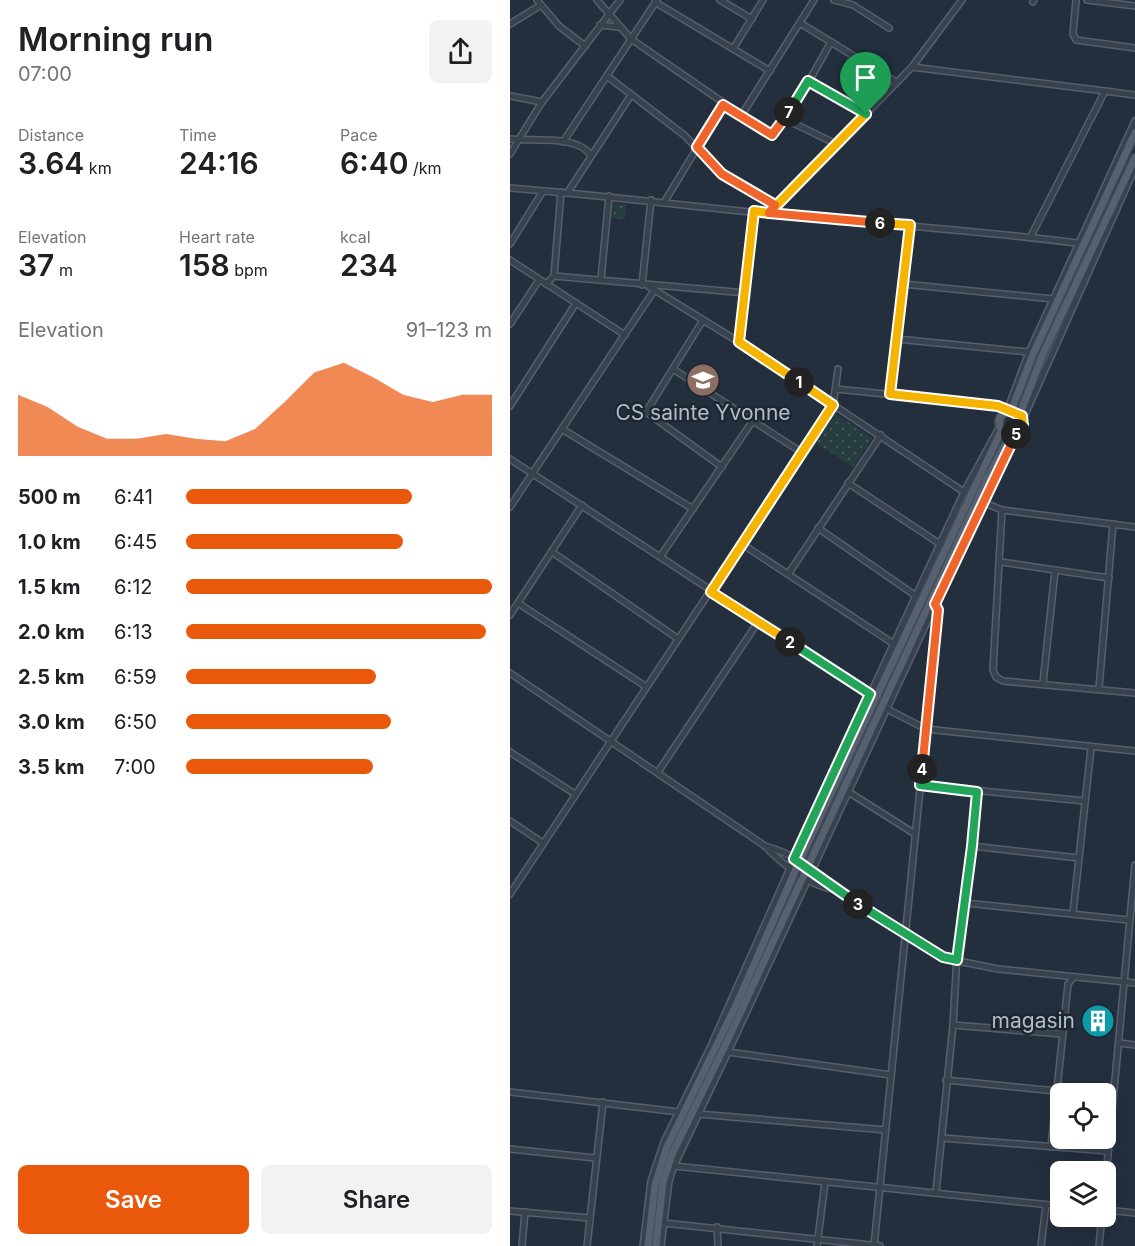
<!DOCTYPE html>
<html lang="en">
<head>
<meta charset="utf-8">
<style>
  :root { --surface:#fff; --page:#f2f2f2; --text:#202124; --muted:#757577; --accent:#ea580c }
  body { margin:0; font-family:Inter,sans-serif; background:var(--page); color:var(--text); height:100vh; display:flex; flex-direction:column; font-size:22px; white-space:nowrap }
  * { box-sizing:border-box; margin:0 }
  p { font-size:20px; color:var(--muted) }
  .icon { flex:none; width:33px; height:33px; fill:none; stroke:currentColor; stroke-width:2; stroke-linecap:round; stroke-linejoin:round }
  .map { position:relative; flex:1; overflow:hidden }
  .sheet { display:flex; flex-direction:column; background:var(--surface); width:510px }
  .sheet>* { flex:none }
  .fabs { position:absolute; left:540px; top:1083px; display:grid; gap:12px }
  .fabs a { display:grid; place-items:center; width:66px; height:66px; border-radius:9px; background:var(--surface); box-shadow:0 6px 24px #0002; font-size:30px }
  .pin { position:absolute; display:grid; place-items:center; width:51px; height:51px; color:#fff; margin:-62px -26px; border-radius:50% 50% 50% 0; rotate:-45deg; box-shadow:0 0 6px #0007 }
  .pin .icon { rotate:45deg }
  .km { position:absolute; width:30px; height:30px; margin:-15px; border-radius:50%; background:#222; color:#fff; font-size:16px; line-height:30px; text-align:center }
  .round { display:grid; place-items:center; flex:none; width:63px; height:63px; border-radius:9px; background:var(--page) }
  .headline { display:flex; align-items:center; justify-content:space-between; height:102px; padding:0 18px }
  h1 { font-size:33px; font-weight:600; line-height:45px }
  .metrics { display:grid; grid-template-columns:repeat(3,1fr); gap:9px; height:102px; padding:6px 18px }
  .metrics div { display:grid; align-content:center }
  .metrics b { font-size:30px; font-weight:600 }
  .metrics small { font-size:16px; font-weight:400 }
  .metrics p { font-size:16px }
  .chart { height:168px; padding:12px 18px }
  .chart p { display:flex; justify-content:space-between }
  .chart svg { width:100%; height:108px; margin-top:6px; fill:var(--accent); opacity:.7 }
  .button { display:flex; gap:12px; margin-top:auto; padding:12px 18px }
  .button a { flex:1; height:69px; border-radius:9px; background:var(--accent); color:#fff; font-size:24px; font-weight:600; line-height:69px; text-align:center }
  .button a+a { background:var(--page); color:var(--text) }
  ul { padding:0 18px; list-style:none; font-size:20px }
  li { display:grid; grid-template-columns:96px 72px 1fr; align-items:center; height:45px }
  li i { height:15px; border-radius:8px; background:var(--accent) }
  main { display:flex; flex:1; min-height:0 }
  .map>svg:first-child { display:block }
  .grass { fill:url(#grass-dots) }
  .lines { fill:none; stroke-linecap:round; stroke-linejoin:round }
  .minor-casing { stroke:#565f6c; stroke-width:8 }
  .major-casing { stroke:#414a57; stroke-width:10 }
  .minor { stroke:#38414e; stroke-width:5 }
  .major { stroke:#56606e; stroke-width:7 }
  .split-1-casing { stroke:#fff; stroke-width:12 }
  .split-2-casing { stroke:#fff; stroke-width:12 }
  .split-3-casing { stroke:#fff; stroke-width:12 }
  .split-4-casing { stroke:#fff; stroke-width:12 }
  .split-5-casing { stroke:#fff; stroke-width:12 }
  .split-6-casing { stroke:#fff; stroke-width:12 }
  .split-7-casing { stroke:#fff; stroke-width:12 }
  .split-8-casing { stroke:#fff; stroke-width:12 }
  .split-1 { stroke:#f5b400; stroke-width:8 }
  .split-2 { stroke:#f5b400; stroke-width:8 }
  .split-3 { stroke:#22a559; stroke-width:8 }
  .split-4 { stroke:#22a559; stroke-width:8 }
  .split-5 { stroke:#f0652b; stroke-width:8 }
  .split-6 { stroke:#f5b400; stroke-width:8 }
  .split-7 { stroke:#f0652b; stroke-width:8 }
  .split-8 { stroke:#22a559; stroke-width:8 }
  .labels { text-anchor:middle; stroke-width:5; stroke-linejoin:round; paint-order:stroke }
  .poi-label { font-size:21px; fill:#b4bcc9; stroke:#1d2633 }
</style>
</head>
<body>
<main>
<section class="sheet">
<div class="headline"><div><h1>Morning run</h1><p>07:00</p></div><a class="round"><svg class="icon" aria-label="share" viewBox="0 0 24 24"><path d="M12 15V3M7 8l5-5 5 5M5 13v7h14v-7"/></svg></a></div>
<div class="metrics">
<div><p>Distance</p><b>3.64<small> km</small></b></div>
<div><p>Time</p><b>24:16</b></div>
<div><p>Pace</p><b>6:40<small> /km</small></b></div>
</div>
<div class="metrics">
<div><p>Elevation</p><b>37<small> m</small></b></div>
<div><p>Heart rate</p><b>158<small> bpm</small></b></div>
<div><p>kcal</p><b>234</b></div>
</div>
<div class="chart"><p><span>Elevation</span>91–123 m</p>
<svg viewBox="0 0 160 44" preserveAspectRatio="none"><path d="M0 44V19L10 24L20 32L30 37L40 37L50 35L60 37L70 38L80 33L90 22L100 10L110 6L120 12L130 19L140 22L150 19L160 19V44z"/></svg>
</div>
<ul>
<li><b>500 m</b>6:41<i style="width:74%"></i></li>
<li><b>1.0 km</b>6:45<i style="width:71%"></i></li>
<li><b>1.5 km</b>6:12<i style="width:100%"></i></li>
<li><b>2.0 km</b>6:13<i style="width:98%"></i></li>
<li><b>2.5 km</b>6:59<i style="width:62%"></i></li>
<li><b>3.0 km</b>6:50<i style="width:67%"></i></li>
<li><b>3.5 km</b>7:00<i style="width:61%"></i></li>
</ul>
<div class="button"><a>Save</a><a>Share</a></div>
</section>
<div class="map">
<svg width="625" height="1246" viewBox="0 0 625 1246">
  <defs>
    <pattern id="grass-dots" width="8" height="8" patternUnits="userSpaceOnUse" patternTransform="scale(1.5)"><rect width="8" height="8" fill="#263c3f"/><path d="M2 2h.1M6 6h.1" fill="none" stroke="#435659" stroke-width="1.8" stroke-linecap="round"/></pattern>
  </defs>
  <rect width="100%" height="100%" fill="#242f3e"/>
  <g class="grass">
    <polygon points="101,203 116,204 115,219 99,218"/>
    <polygon points="323,412 362,438 343,467 303,441"/>
  </g>
  <g class="lines">
    <g class="minor-casing">
      <g id="minor">
        <polyline points="27,0 49,26 75,46"/>
        <path d="M87,0L121,39L259,134C274,131 311,59 321,42"/>
        <polyline points="210,0 242,19"/>
        <polyline points="324,0 343,5 379,28"/>
        <polyline points="566,0 563,34 566,40 625,48"/>
        <polyline points="577,0 625,6"/>
        <polyline points="145,2 260,71"/>
        <polyline points="523,2 524,0"/>
        <polyline points="290,23 386,82"/>
        <polyline points="0,24 31,5"/>
        <polyline points="90,25 108,27"/>
        <polyline points="223,49 253,0"/>
        <polyline points="402,67 595,91"/>
        <polyline points="97,76 174,135 211,174 265,205"/>
        <polyline points="298,81 356,114"/>
        <polyline points="0,96 32,102"/>
        <polyline points="231,116 304,0"/>
        <polyline points="275,119 326,144"/>
        <path d="M0,139C23,142 65,134 81,155"/>
        <polyline points="53,142 147,0"/>
        <polyline points="0,154 32,102 110,0"/>
        <path d="M0,188C101,196 202,209 303,218C394,226 484,232 574,244"/>
        <polyline points="58,192 121,95"/>
        <polyline points="155,201 213,105"/>
        <polyline points="259,213 402,67 452,0"/>
        <polyline points="521,236 595,91 625,95"/>
        <polyline points="0,244 33,191"/>
        <polyline points="0,260 115,335"/>
        <polyline points="44,276 236,293"/>
        <polyline points="91,279 99,196"/>
        <polyline points="36,284 44,276 51,192"/>
        <polyline points="393,284 543,299"/>
        <polyline points="132,285 141,200"/>
        <polyline points="138,286 229,342 454,492"/>
        <polyline points="193,320 136,412 212,467"/>
        <polyline points="0,324 29,280"/>
        <polyline points="387,339 519,352"/>
        <polyline points="229,342 244,211"/>
        <polyline points="163,369 291,452"/>
        <polyline points="326,389 475,404 493,407 497,411 519,352 625,121"/>
        <polyline points="380,394 400,225"/>
        <polyline points="0,406 66,303"/>
        <polyline points="513,419 625,168"/>
        <polyline points="52,429 183,509"/>
        <polyline points="0,459 360,694"/>
        <polyline points="338,483 430,544"/>
        <polyline points="472,502 492,510 625,527"/>
        <polyline points="0,507 145,289"/>
        <polyline points="492,510 483,670 486,677 493,681 625,693"/>
        <polyline points="308,528 406,596"/>
        <polyline points="232,544 384,644"/>
        <polyline points="42,552 167,638"/>
        <polyline points="150,557 244,419"/>
        <polyline points="491,562 599,578"/>
        <polyline points="279,573 371,435"/>
        <polyline points="8,603 135,686"/>
        <polyline points="0,615 72,505"/>
        <path d="M0,673L255,846C271,863 301,887 324,889"/>
        <polyline points="533,683 545,571"/>
        <polyline points="589,688 603,524"/>
        <polyline points="375,708 416,729 625,751"/>
        <polyline points="0,752 65,794"/>
        <polyline points="148,772 248,622"/>
        <polyline points="410,785 575,801"/>
        <polyline points="337,791 405,834"/>
        <polyline points="0,821 33,843"/>
        <path d="M255,846C278,852 310,870 324,889L438,959L488,969L625,983"/>
        <polyline points="462,846 569,858"/>
        <polyline points="0,894 323,405 328,369"/>
        <polyline points="456,903 619,920"/>
        <polyline points="563,913 581,748"/>
        <polyline points="443,1025 552,1034"/>
        <polyline points="609,1043 625,1045"/>
        <polyline points="218,1052 381,1075"/>
        <polyline points="436,1080 546,1091"/>
        <polyline points="0,1092 169,1112"/>
        <polyline points="188,1114 376,1130"/>
        <polyline points="432,1138 598,1151"/>
        <polyline points="541,1147 558,984 563,978"/>
        <polyline points="0,1149 85,1158"/>
        <polyline points="164,1166 550,1206"/>
        <polyline points="596,1176 625,865"/>
        <polyline points="426,1192 443,1025 447,955 456,903 467,792"/>
        <polyline points="596,1210 625,1213"/>
        <polyline points="0,1211 80,1218"/>
        <polyline points="154,1223 370,1246"/>
        <polyline points="207,1227 208,1246"/>
        <polyline points="12,1246 15,1212"/>
        <polyline points="77,1246 93,1102"/>
        <polyline points="133,1246 141,1181 154,1142 200,1048 284,859 454,492 490,426"/>
        <polyline points="151,1246 159,1181 164,1166 218,1052 504,434"/>
        <polyline points="307,1246 315,1182"/>
        <polyline points="364,1246 428,610 425,604"/>
        <polyline points="531,1246 536,1205"/>
        <polyline points="589,1246 592,1216"/>
      </g>
    </g>
    <g class="major-casing">
      <g id="major">
        <polyline points="501,411 523,354 625,133"/>
        <circle cx="501" cy="423" r="12"/>
        <polyline points="510,414 533,354 625,158"/>
        <polyline points="138,1246 145,1185 156,1149 228,1001 289,862 492,429"/>
        <polyline points="146,1246 153,1182 163,1152 215,1046 478,477 501,434"/>
      </g>
    </g>
    <use href="#minor" class="minor"/>
    <use href="#major" class="major"/>
  </g>
  <g class="lines">
    <g class="split-1-casing">
      <polyline id="split-1" points="289,382 229,342 244,211 259,213 356,114"/>
    </g>
    <g class="split-2-casing">
      <polyline id="split-2" points="280,642 201,592 323,405 289,382"/>
    </g>
    <g class="split-3-casing">
      <polyline id="split-3" points="280,642 360,694 284,859 348,904"/>
    </g>
    <g class="split-4-casing">
      <polyline id="split-4" points="348,904 433,957 447,960 462,846 467,792 410,785 412,769"/>
    </g>
    <g class="split-5-casing">
      <polyline id="split-5" points="412,769 428,610 425,604 506,434"/>
    </g>
    <g class="split-6-casing">
      <polyline id="split-6" points="370,223 400,225 380,394 488,406 512,416 513,426 506,434"/>
    </g>
    <g class="split-7-casing">
      <polyline id="split-7" points="279,112 262,135 213,105 187,147 212,174 265,205 259,213 370,223"/>
    </g>
    <g class="split-8-casing">
      <polyline id="split-8" points="279,112 298,81 356,114"/>
    </g>
    <use href="#split-1" class="split-1"/>
    <use href="#split-2" class="split-2"/>
    <use href="#split-3" class="split-3"/>
    <use href="#split-4" class="split-4"/>
    <use href="#split-5" class="split-5"/>
    <use href="#split-6" class="split-6"/>
    <use href="#split-7" class="split-7"/>
    <use href="#split-8" class="split-8"/>
  </g>
  <defs>
    <g id="school-disc" transform="scale(1.725)"><circle r="9.5" fill="#8d6e63" stroke="#1d2633"/><path d="M0-5L7-2L0 1L-7-2ZM-4 1L0 2.5L4 1V4Q0 6-4 4Z" fill="#fff"/></g>
    <g id="building-disc" transform="scale(1.725)"><circle r="9.5" fill="#0f9aa8" stroke="#1d2633"/><path d="M-4-6H4V6H1V3H-1V6H-4ZM-2.5-4.3h1.7v1.8h-1.7ZM.8-4.3h1.7v1.8H.8ZM-2.5-1h1.7V.8h-1.7ZM.8-1h1.7V.8H.8Z" fill="#fff"/></g>
  </defs>
  <g fill-rule="evenodd">
    <use href="#school-disc" x="193" y="380"/>
    <use href="#building-disc" x="588" y="1021"/>
  </g>
  <g class="labels">
    <g class="poi-label">
      <text x="193" y="420">CS sainte Yvonne</text>
      <text x="565" y="1028" text-anchor="end">magasin</text>
    </g>
  </g>
</svg>
<div class="fabs">
<a><svg class="icon" aria-label="locate" viewBox="0 0 24 24"><circle cx="12" cy="12" r="6"/><path d="M12 2v4M12 18v4M2 12h4M18 12h4"/></svg></a>
<a><svg class="icon" aria-label="layers" viewBox="0 0 24 24"><path d="M12 4l9 5-9 5-9-5zM3 14l9 5 9-5"/></svg></a>
</div>
<div class="pin" style="left:356px;top:114px;background:#1e9e55"><svg class="icon" aria-label="arrive" viewBox="0 0 24 24"><path d="M6 21V4h12l-3 4 3 4H6"/></svg></div>
<b class="km" style="left:289px;top:382px">1</b>
<b class="km" style="left:280px;top:642px">2</b>
<b class="km" style="left:348px;top:904px">3</b>
<b class="km" style="left:412px;top:769px">4</b>
<b class="km" style="left:506px;top:434px">5</b>
<b class="km" style="left:370px;top:223px">6</b>
<b class="km" style="left:279px;top:112px">7</b>
</div>
</main>
</body>
</html>
